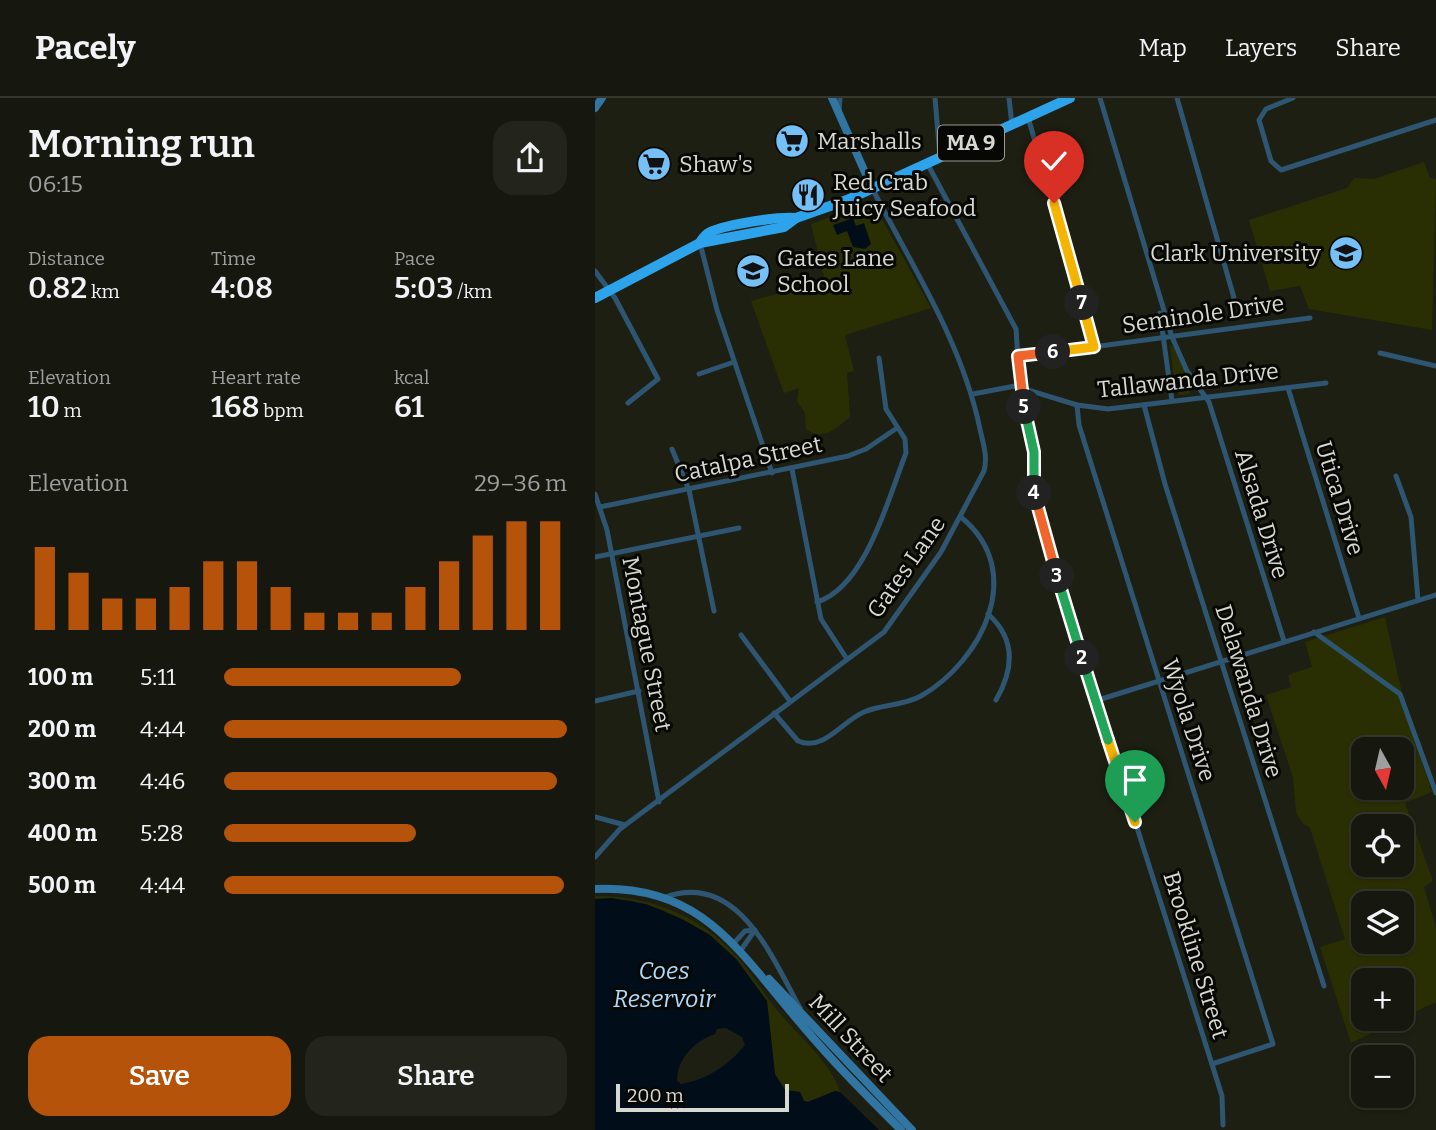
<!DOCTYPE html>
<html lang="en">
<head>
<meta charset="utf-8">
<style>
  :root { --surface:#16170e; --page:#23241c; --text:#f1f3f6; --muted:#9e9f9e; --line:#35362e; --accent:#b45309 }
  body { margin:0; font-family:Bitter,serif; background:var(--page); color:var(--text); height:100vh; display:flex; flex-direction:column; font-size:26px; white-space:nowrap }
  * { box-sizing:border-box; margin:0 }
  p { font-size:23px; color:var(--muted) }
  .icon { flex:none; width:38px; height:38px; fill:none; stroke:currentColor; stroke-width:2; stroke-linecap:round; stroke-linejoin:round }
  .map { position:relative; flex:1; overflow:hidden }
  .details { display:flex; flex-direction:column; background:var(--surface); width:595px }
  .details>* { flex:none }
  .needle { width:46px; rotate:172deg }
  .buttons { position:absolute; left:756px; top:639px; display:grid; gap:14px }
  .buttons a { display:grid; place-items:center; width:63px; height:63px; border-radius:14px; background:var(--surface); box-shadow:0 2px 5px #0004,0 0 0 2px var(--line); font-size:35px }
  .scale { position:absolute; left:21px; bottom:18px; width:173px; box-sizing:border-box; padding-left:7px; border:4px solid #d7d8d0; border-top:0; font-size:19px; line-height:24px; white-space:nowrap; color:#d7d8d0; -webkit-text-stroke:5px #070804; paint-order:stroke }
  .pin { position:absolute; display:grid; place-items:center; width:60px; height:60px; color:#fff; margin:-72px -30px; border-radius:50% 50% 50% 0; rotate:-45deg; box-shadow:0 0 7px #0007 }
  .pin .icon { rotate:45deg }
  .km { position:absolute; width:35px; height:35px; margin:-18px; border-radius:50%; background:#222; color:#fff; font-size:19px; line-height:35px; text-align:center }
  .round { display:grid; place-items:center; flex:none; width:74px; height:74px; border-radius:21px; background:var(--page) }
  .overview { display:flex; align-items:center; justify-content:space-between; height:119px; padding:0 28px }
  h1 { font-size:38px; font-weight:600; line-height:52px }
  .stats { display:grid; grid-template-columns:repeat(3,1fr); gap:10px; height:119px; padding:7px 28px }
  .stats div { display:grid; align-content:center }
  .stats b { font-size:30px; font-weight:600 }
  .stats small { font-size:19px; font-weight:400 }
  .stats p { font-size:19px }
  .chart { height:196px; padding:14px 28px }
  .chart p { display:flex; justify-content:space-between }
  .chart svg { width:100%; height:126px; margin-top:7px; stroke:var(--accent); stroke-width:6 }
  .button { display:flex; gap:14px; margin-top:auto; padding:14px 28px }
  .button a { flex:1; height:80px; border-radius:21px; background:var(--accent); color:#fff; font-size:28px; font-weight:600; line-height:80px; text-align:center }
  .button a+a { background:var(--page); color:var(--text) }
  ul { padding:0 28px; list-style:none; font-size:23px }
  li { display:grid; grid-template-columns:112px 84px 1fr; align-items:center; height:52px }
  li i { height:18px; border-radius:9px; background:var(--accent) }
  header { display:flex; align-items:center; gap:42px; box-sizing:border-box; height:98px; padding:0 35px; background:var(--surface); border-bottom:2px solid var(--line) }
  header strong { font-size:33px }
  nav { display:flex; gap:38px; margin-inline-start:auto; font-size:24px }
  main { display:flex; flex:1; min-height:0 }
  .map>svg:first-child { display:block }
  .green { fill:#2a2f03; fill-rule:evenodd }
  .water { fill:#010e19; fill-rule:evenodd }
  .lines { fill:none; stroke-linecap:round; stroke-linejoin:round }
  .street { stroke:#2e5672; stroke-width:5 }
  .secondary { stroke:#3175a3; stroke-width:8 }
  .highway { stroke:#2da3eb; stroke-width:10 }
  .split-1-casing { stroke:#fff; stroke-width:14 }
  .split-2-casing { stroke:#fff; stroke-width:14 }
  .split-3-casing { stroke:#fff; stroke-width:14 }
  .split-4-casing { stroke:#fff; stroke-width:14 }
  .split-5-casing { stroke:#fff; stroke-width:14 }
  .split-6-casing { stroke:#fff; stroke-width:14 }
  .split-7-casing { stroke:#fff; stroke-width:14 }
  .split-8-casing { stroke:#fff; stroke-width:14 }
  .split-1 { stroke:#f5b400; stroke-width:9 }
  .split-2 { stroke:#22a559; stroke-width:9 }
  .split-3 { stroke:#22a559; stroke-width:9 }
  .split-4 { stroke:#f0652b; stroke-width:9 }
  .split-5 { stroke:#22a559; stroke-width:9 }
  .split-6 { stroke:#f0652b; stroke-width:9 }
  .split-7 { stroke:#f5b400; stroke-width:9 }
  .split-8 { stroke:#f5b400; stroke-width:9 }
  .labels { text-anchor:middle; stroke-width:6; stroke-linejoin:round; paint-order:stroke }
  .shield { fill:#070804; stroke:#999a93; stroke-width:2 }
  .shield-label { font-size:21px; font-weight:bold; fill:#d7d8d0 }
  .poi-label { font-size:23px; fill:#d7d8d0; stroke:#070804; text-anchor:start }
  .street-label { font-size:23px; fill:#d7d8d0; stroke:#070804 }
  .water-label { font-size:24px; font-style:italic; fill:#acdbff; stroke:#070804 }
</style>
</head>
<body>
<header>
<strong>Pacely</strong>
<nav><a>Map</a><a>Layers</a><a>Share</a></nav>
</header>
<main>
<section class="details">
<div class="overview"><div><h1>Morning run</h1><p>06:15</p></div><a class="round"><svg class="icon" aria-label="share" viewBox="0 0 24 24"><path d="M12 15V3M7 8l5-5 5 5M5 13v7h14v-7"/></svg></a></div>
<div class="stats">
<div><p>Distance</p><b>0.82<small> km</small></b></div>
<div><p>Time</p><b>4:08</b></div>
<div><p>Pace</p><b>5:03<small> /km</small></b></div>
</div>
<div class="stats">
<div><p>Elevation</p><b>10<small> m</small></b></div>
<div><p>Heart rate</p><b>168<small> bpm</small></b></div>
<div><p>kcal</p><b>61</b></div>
</div>
<div class="chart"><p><span>Elevation</span>29–36 m</p>
<svg viewBox="0 0 160 44" preserveAspectRatio="none"><path d="M5 44V15M15 44V24M25 44V33M35 44V33M45 44V29M55 44V20M65 44V20M75 44V29M85 44V38M95 44V38M105 44V38M115 44V29M125 44V20M135 44V11M145 44V6M155 44V6"/></svg>
</div>
<ul>
<li><b>100 m</b>5:11<i style="width:69%"></i></li>
<li><b>200 m</b>4:44<i style="width:100%"></i></li>
<li><b>300 m</b>4:46<i style="width:97%"></i></li>
<li><b>400 m</b>5:28<i style="width:56%"></i></li>
<li><b>500 m</b>4:44<i style="width:99%"></i></li>
</ul>
<div class="button"><a>Save</a><a>Share</a></div>
</section>
<div class="map">
<svg width="841" height="1032" viewBox="0 0 841 1032">
  <rect width="100%" height="100%" fill="#1d1f12"/>
  <g class="green">
    <polygon points="829,64 835,80 841,81 837,232 714,211 705,188 675,193 654,122 752,90 759,80 779,81"/>
    <path d="M277,103L336,210L250,237L259,273L252,275L255,319C242,330 227,344 211,331L210,315L202,303L204,290L189,295L156,203L230,183L216,126Z"/>
    <polygon points="575,247 579,249 597,290 594,296 584,297 580,290"/>
    <path d="M790,519L814,627L837,694L810,705L838,783L829,789L841,829V904L807,920V882H768V920L806,921L756,945L725,849L750,841L715,730L707,725L701,714L698,679L671,597L696,589L693,577L717,569L710,544ZM768,651H807V690H768ZM768,728H807V766H768ZM768,805H807V844H768Z"/>
    <path d="M0,798C59,798 112,820 149,867C162,884 173,902 187,918C207,941 236,965 245,994L240,993L213,1004L209,1003L205,994L190,992L180,977L172,903L142,862L115,837L68,812L34,802L0,801Z"/>
  </g>
  <g class="water">
    <polygon points="258,120 261,128 269,125 276,146 270,151 258,149 252,133 242,137 238,127"/>
    <path d="M17,800L51,806L87,821L115,837L142,862L172,903L180,976L190,992L205,994L209,1003L213,1004L240,993L245,994L284,1032H0V801ZM131,930L147,939L150,947C134,967 111,982 86,986L82,983C82,960 100,943 120,936L122,931Z"/>
  </g>
  <g class="lines">
    <g class="street">
      <polyline points="340,0 345,59"/>
      <polyline points="414,0 417,27"/>
      <polyline points="505,0 577,239 592,273 614,304 689,543"/>
      <polyline points="582,0 639,200"/>
      <polyline points="698,0 671,11 664,22 676,63 686,72 841,22"/>
      <polyline points="244,14 245,0"/>
      <polyline points="433,19 499,249"/>
      <polyline points="332,65 421,231 425,290 439,353 439,404 627,998 628,1027"/>
      <polyline points="105,145 122,212 177,375"/>
      <polyline points="0,173 20,200 63,281 33,305"/>
      <polyline points="565,215 577,303"/>
      <polyline points="785,255 841,268"/>
      <polyline points="423,259 715,220"/>
      <polyline points="104,276 139,264"/>
      <polyline points="693,290 764,520"/>
      <polyline points="378,296 420,288 482,307 513,311 731,285"/>
      <polyline points="482,307 484,327 678,946 617,966"/>
      <polyline points="549,307 570,386 729,888"/>
      <polyline points="77,351 94,392 119,513"/>
      <polyline points="197,371 226,521 252,561"/>
      <polyline points="801,378 816,419 823,502"/>
      <polyline points="0,396 12,432 64,704"/>
      <polyline points="5,409 253,358 271,351 302,330"/>
      <polyline points="0,459 144,430"/>
      <path d="M222,504C271,489 294,398 311,355L310,341L291,311L284,260"/>
      <path d="M393,516C421,541 419,571 401,602"/>
      <polyline points="719,534 805,596 841,695"/>
      <polyline points="146,537 195,603"/>
      <polyline points="0,603 44,593"/>
      <polyline points="500,603 841,497"/>
      <path d="M179,615L203,643C229,654 247,623 269,614C287,606 308,608 326,598C387,563 432,474 367,420"/>
      <polyline points="0,719 30,727"/>
      <path d="M0,759L25,731L289,534L346,454L389,373C393,359 388,345 385,331C367,244 317,168 277,90"/>
      <path d="M68,800C142,771 177,859 205,910"/>
      <polyline points="139,845 150,833 160,832 146,852"/>
    </g>
    <g class="secondary">
      <polyline points="237,0 277,90"/>
      <polyline points="0,10 7,0"/>
      <path d="M0,791C109,786 145,856 207,927C238,964 272,998 306,1032"/>
      <polyline points="174,881 317,1032"/>
    </g>
    <g class="highway">
      <path d="M105,145C105,144 111,136 112,136C124,127 186,118 201,120"/>
      <polyline points="0,200 105,145 189,129 201,120 252,102 475,0"/>
    </g>
  </g>
  <g class="lines">
    <g class="split-1-casing">
      <polyline id="split-1" points="513,642 540,724"/>
    </g>
    <g class="split-2-casing">
      <polyline id="split-2" points="487,560 513,642"/>
    </g>
    <g class="split-3-casing">
      <polyline id="split-3" points="462,478 487,560"/>
    </g>
    <g class="split-4-casing">
      <polyline id="split-4" points="439,395 462,478"/>
    </g>
    <g class="split-5-casing">
      <polyline id="split-5" points="429,309 439,354 439,395"/>
    </g>
    <g class="split-6-casing">
      <polyline id="split-6" points="429,309 423,258 458,254"/>
    </g>
    <g class="split-7-casing">
      <polyline id="split-7" points="458,254 499,249 487,205"/>
    </g>
    <g class="split-8-casing">
      <polyline id="split-8" points="459,105 487,205"/>
    </g>
    <use href="#split-1" class="split-1"/>
    <use href="#split-2" class="split-2"/>
    <use href="#split-3" class="split-3"/>
    <use href="#split-4" class="split-4"/>
    <use href="#split-5" class="split-5"/>
    <use href="#split-6" class="split-6"/>
    <use href="#split-7" class="split-7"/>
    <use href="#split-8" class="split-8"/>
  </g>
  <defs>
    <g id="supermarket-disc" transform="scale(1.75)"><circle r="9.5" fill="#75c0f6" stroke="#070804"/><path d="M-6-5.5h2.5l.6 2H6L4.5 2H-2.5L-4.4-4H-6ZM-1.5 3.2a1.3 1.3 0 1 0 .1 0ZM3 3.2a1.3 1.3 0 1 0 .1 0Z" fill="#111"/></g>
    <g id="restaurant-disc" transform="scale(1.75)"><circle r="9.5" fill="#75c0f6" stroke="#070804"/><path d="M-5-6h1v4h1v-4h1v4h1v-4h1v5L-1.5 .5V6h-2V.5L-5-1ZM5-6V6H3V1.5H1.5Q1.5-4 5-6Z" fill="#111"/></g>
    <g id="university-disc" transform="scale(1.75)"><circle r="9.5" fill="#75c0f6" stroke="#070804"/><path d="M0-5L7-2L0 1L-7-2ZM-4 1L0 2.5L4 1V4Q0 6-4 4Z" fill="#111"/></g>
    <g id="school-disc" transform="scale(1.75)"><circle r="9.5" fill="#75c0f6" stroke="#070804"/><path d="M0-5L7-2L0 1L-7-2ZM-4 1L0 2.5L4 1V4Q0 6-4 4Z" fill="#111"/></g>
  </defs>
  <g fill-rule="evenodd">
    <use href="#supermarket-disc" x="197" y="43"/>
    <use href="#supermarket-disc" x="59" y="66"/>
    <use href="#restaurant-disc" x="213" y="97"/>
    <use href="#university-disc" x="751" y="155"/>
    <use href="#school-disc" x="158" y="173"/>
  </g>
  <g class="labels">
    <rect class="shield" x="343" y="27.5" width="66" height="35" rx="5"/>
    <g class="shield-label">
      <text x="376" y="52">MA 9</text>
    </g>
    <g class="poi-label">
      <text x="222" y="51">Marshalls</text>
      <text x="84" y="74">Shaw's</text>
      <text x="238" y="92">Red Crab<tspan x="238" dy="26">Juicy Seafood</tspan></text>
      <text x="726" y="163" text-anchor="end">Clark University</text>
      <text x="182" y="168">Gates Lane<tspan x="182" dy="26">School</tspan></text>
    </g>
    <g class="street-label">
      <text transform="translate(608 216) rotate(-8)" y="8">Seminole Drive</text>
      <text transform="translate(593 282) rotate(-6)" y="8">Tallawanda Drive</text>
      <text transform="translate(153 361) rotate(-12)" y="8">Catalpa Street</text>
      <text transform="translate(745 400) rotate(73)" y="8">Utica Drive</text>
      <text transform="translate(667 416) rotate(73)" y="8">Alsada Drive</text>
      <text transform="translate(311 469) rotate(-55)" y="8">Gates Lane</text>
      <text transform="translate(52 546) rotate(79)" y="8">Montague Street</text>
      <text transform="translate(654 593) rotate(73)" y="8">Delawanda Drive</text>
      <text transform="translate(594 622) rotate(72)" y="8">Wyola Drive</text>
      <text transform="translate(601 857) rotate(73)" y="8">Brookline Street</text>
      <text transform="translate(256 940) rotate(47)" y="8">Mill Street</text>
    </g>
    <g class="water-label">
      <text x="69" y="881">Coes<tspan x="69" dy="28">Reservoir</tspan></text>
    </g>
  </g>
</svg>
<div class="buttons">
<a><svg class="needle" viewBox="-14 -14 28 28"><path d="M0-13l5 13h-10z" fill="#e53935"/><path d="M0 13l5-13h-10z" fill="#9e9f9e"/></svg></a>
<a><svg class="icon" aria-label="locate" viewBox="0 0 24 24"><circle cx="12" cy="12" r="6"/><path d="M12 2v4M12 18v4M2 12h4M18 12h4"/></svg></a>
<a><svg class="icon" aria-label="layers" viewBox="0 0 24 24"><path d="M12 4l9 5-9 5-9-5zM3 14l9 5 9-5"/></svg></a>
<a>+</a>
<a>−</a>
</div>
<div class="scale">200 m</div>
<div class="pin" style="left:540px;top:724px;background:#1e9e55"><svg class="icon" aria-label="arrive" viewBox="0 0 24 24"><path d="M6 21V4h12l-3 4 3 4H6"/></svg></div>
<div class="pin" style="left:459px;top:105px;background:#d93025"><svg class="icon" aria-label="check" viewBox="0 0 24 24"><path d="M5 12l5 5 9-10"/></svg></div>
<b class="km" style="left:487px;top:560px">2</b>
<b class="km" style="left:462px;top:478px">3</b>
<b class="km" style="left:439px;top:395px">4</b>
<b class="km" style="left:429px;top:309px">5</b>
<b class="km" style="left:458px;top:254px">6</b>
<b class="km" style="left:487px;top:205px">7</b>
</div>
</main>
</body>
</html>
